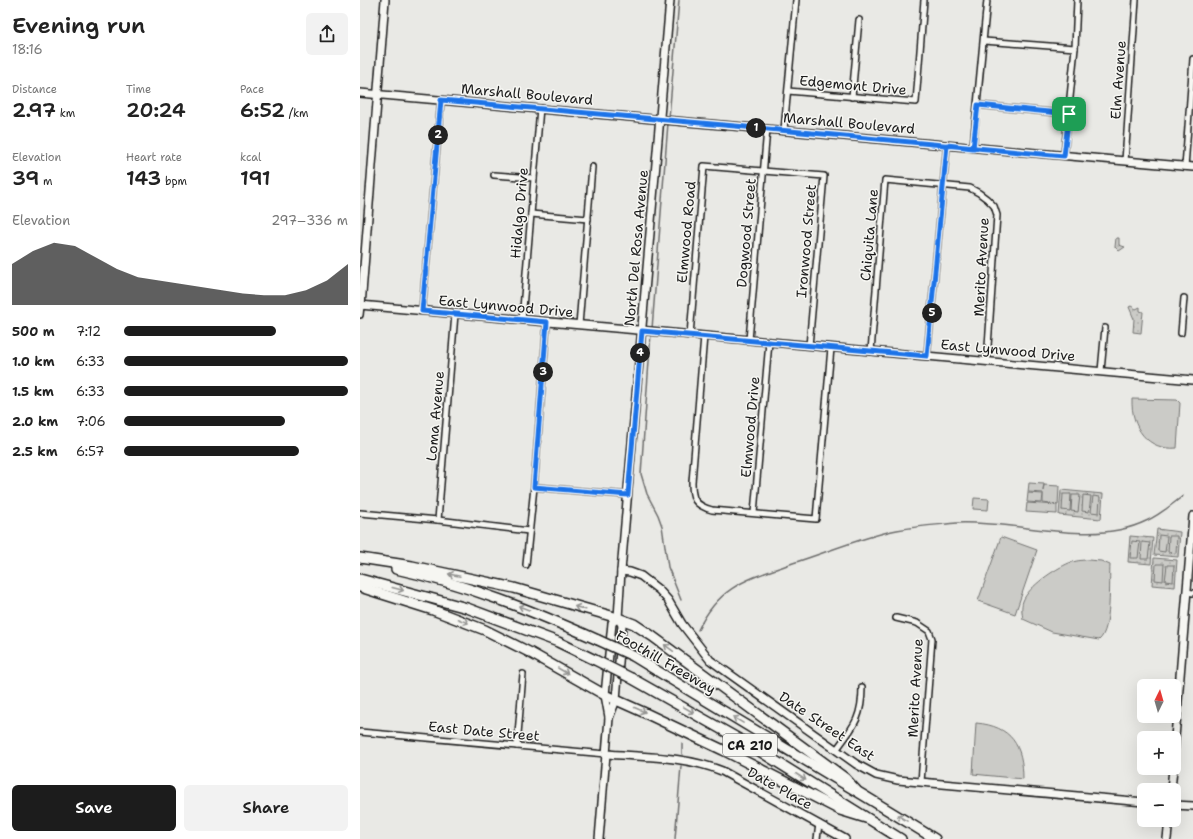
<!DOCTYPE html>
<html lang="en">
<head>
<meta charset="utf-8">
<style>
  :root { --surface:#fff; --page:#f2f2f2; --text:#222; --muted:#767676; --accent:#1c1c1c }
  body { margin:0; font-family:"Shantell Sans",sans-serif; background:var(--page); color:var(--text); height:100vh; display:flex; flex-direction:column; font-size:15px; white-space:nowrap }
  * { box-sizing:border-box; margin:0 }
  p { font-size:13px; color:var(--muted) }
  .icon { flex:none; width:22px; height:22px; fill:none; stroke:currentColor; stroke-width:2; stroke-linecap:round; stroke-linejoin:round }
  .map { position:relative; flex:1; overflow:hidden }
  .drawer { display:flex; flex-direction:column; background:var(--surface); width:360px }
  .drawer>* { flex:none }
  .needle { width:26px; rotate:5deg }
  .tools { position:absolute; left:777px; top:679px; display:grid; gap:8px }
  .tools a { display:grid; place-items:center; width:44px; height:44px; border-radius:6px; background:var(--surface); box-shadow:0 4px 16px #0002; font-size:20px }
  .pin { position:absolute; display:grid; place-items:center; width:34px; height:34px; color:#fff; margin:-17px; border-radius:8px; box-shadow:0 2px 6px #0006 }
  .km { position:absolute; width:20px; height:20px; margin:-10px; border-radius:50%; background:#222; color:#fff; font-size:11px; line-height:20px; text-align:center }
  .round { display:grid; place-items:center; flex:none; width:42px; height:42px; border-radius:6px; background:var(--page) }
  .summary { display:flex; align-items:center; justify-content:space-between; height:68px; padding:0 12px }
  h1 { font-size:22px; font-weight:600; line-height:30px }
  .metrics { display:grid; grid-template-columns:repeat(3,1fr); gap:6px; height:68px; padding:4px 12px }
  .metrics div { display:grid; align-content:center }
  .metrics b { font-size:20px; font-weight:600 }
  .metrics small { font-size:11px; font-weight:400 }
  .metrics p { font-size:11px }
  .chart { height:112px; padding:8px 12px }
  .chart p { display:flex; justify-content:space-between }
  .chart svg { width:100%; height:72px; margin-top:4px; fill:var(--accent); opacity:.7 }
  .cta { display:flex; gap:8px; margin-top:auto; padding:8px 12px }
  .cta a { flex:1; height:46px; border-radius:6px; background:var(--accent); color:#fff; font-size:16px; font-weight:600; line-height:46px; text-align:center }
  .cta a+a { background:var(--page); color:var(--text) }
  ul { padding:0 12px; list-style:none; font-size:13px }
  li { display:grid; grid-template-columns:64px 48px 1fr; align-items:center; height:30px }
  li i { height:10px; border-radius:5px; background:var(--accent) }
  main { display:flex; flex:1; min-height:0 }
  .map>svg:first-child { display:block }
  .grass { fill:url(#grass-dots); stroke:#747472 }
  .garden { fill:#cbcbc7; stroke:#747472 }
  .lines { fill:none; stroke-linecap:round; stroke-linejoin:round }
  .stream { stroke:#6d6d6c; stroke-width:1.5 }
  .street-casing { stroke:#1c1c1c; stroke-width:8 }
  .secondary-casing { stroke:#1c1c1c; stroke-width:10 }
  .highway-casing { stroke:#1c1c1c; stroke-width:12 }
  .street { stroke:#f6f6f2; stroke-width:5 }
  .secondary { stroke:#f6f6f2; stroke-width:7 }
  .highway { stroke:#f6f6f2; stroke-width:9 }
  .highway-bridge-casing { stroke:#1c1c1c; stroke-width:12; stroke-linecap:butt }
  .highway-bridge { stroke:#f6f6f2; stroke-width:9 }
  .oneway { stroke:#949492 }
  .route-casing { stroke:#fff; stroke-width:8 }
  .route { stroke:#1a73e8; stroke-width:5 }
  .labels { text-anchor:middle; stroke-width:3; stroke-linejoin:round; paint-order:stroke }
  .shield { fill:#f6f6f2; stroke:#5d5d5c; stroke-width:1 }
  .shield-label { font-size:13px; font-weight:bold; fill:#1c1c1c }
  .street-label { font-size:14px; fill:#1c1c1c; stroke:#f6f6f2 }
</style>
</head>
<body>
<main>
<section class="drawer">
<div class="summary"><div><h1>Evening run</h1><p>18:16</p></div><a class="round"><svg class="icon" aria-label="share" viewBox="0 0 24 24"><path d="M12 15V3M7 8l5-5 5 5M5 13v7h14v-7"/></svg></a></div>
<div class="metrics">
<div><p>Distance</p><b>2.97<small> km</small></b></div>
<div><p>Time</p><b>20:24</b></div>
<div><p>Pace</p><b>6:52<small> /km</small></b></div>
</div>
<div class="metrics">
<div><p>Elevation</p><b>39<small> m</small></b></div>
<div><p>Heart rate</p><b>143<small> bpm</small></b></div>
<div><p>kcal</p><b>191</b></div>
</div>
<div class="chart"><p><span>Elevation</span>297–336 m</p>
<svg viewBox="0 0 160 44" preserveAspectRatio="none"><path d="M0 44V19L10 11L20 6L30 8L40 15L50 22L60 27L70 29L80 31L90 33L100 35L110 37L120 38L130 38L140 35L150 29L160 19V44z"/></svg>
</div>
<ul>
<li><b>500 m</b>7:12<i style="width:68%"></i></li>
<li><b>1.0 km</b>6:33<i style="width:100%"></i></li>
<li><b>1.5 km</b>6:33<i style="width:100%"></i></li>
<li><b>2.0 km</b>7:06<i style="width:72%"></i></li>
<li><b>2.5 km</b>6:57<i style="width:78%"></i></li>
</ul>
<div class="cta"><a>Save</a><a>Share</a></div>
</section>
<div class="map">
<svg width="833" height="839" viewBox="0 0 833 839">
  <defs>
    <pattern id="grass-dots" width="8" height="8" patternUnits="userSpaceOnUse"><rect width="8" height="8" fill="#cbcbc7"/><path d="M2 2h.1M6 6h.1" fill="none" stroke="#aeaeaa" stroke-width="1.8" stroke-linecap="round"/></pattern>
  </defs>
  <rect width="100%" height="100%" fill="#e9e9e5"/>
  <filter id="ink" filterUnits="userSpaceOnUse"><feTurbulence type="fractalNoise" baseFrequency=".025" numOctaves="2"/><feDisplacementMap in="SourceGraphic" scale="8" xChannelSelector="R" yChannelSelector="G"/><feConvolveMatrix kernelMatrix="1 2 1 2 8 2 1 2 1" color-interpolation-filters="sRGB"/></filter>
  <g filter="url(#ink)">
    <g class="grass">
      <polygon points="756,238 759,238 759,245 765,247 759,251 755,247"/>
      <polygon points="771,306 776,309 780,307 780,311 783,312 781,333 773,332 774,319 769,307"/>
      <polygon points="701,490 743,494 741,519 699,515"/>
      <polygon points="797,529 820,532 818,557 794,555"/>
      <polygon points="770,536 793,538 791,564 768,562"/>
      <polygon points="794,558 817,560 815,587 792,585"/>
    </g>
    <g class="garden">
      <path d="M772,399L817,400L820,403L817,448C787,451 771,427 772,399Z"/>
      <polygon points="669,483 684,484 683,491 684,485 699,486 698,505 683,503 683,493 668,492"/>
      <polygon points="668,493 683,494 682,503 667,502"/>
      <polygon points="703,494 711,494 710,511 702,510"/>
      <polygon points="712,495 720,495 718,512 711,511"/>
      <polygon points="723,495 731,496 729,512 722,511"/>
      <polygon points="733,496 740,497 739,513 731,512"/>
      <polygon points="614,498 629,499 628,510 613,509"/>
      <polygon points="667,503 697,505 697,514 666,512"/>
      <polygon points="799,535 807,536 805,552 798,551"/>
      <polygon points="809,536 817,536 816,553 808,552"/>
      <polygon points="641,537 677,550 655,614 618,601"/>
      <polygon points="772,541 780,542 778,558 770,558"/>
      <polygon points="782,542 790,543 788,559 781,559"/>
      <path d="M728,560L741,561L750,565C749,582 752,630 739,640L692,632L663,619C662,613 661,607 663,601C669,586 695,569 709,563C715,561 721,560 728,560Z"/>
      <polygon points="796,564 804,564 803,581 795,580"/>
      <polygon points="807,565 814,565 813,582 805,581"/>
      <path d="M616,723C652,726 663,746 663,779L613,774Z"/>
    </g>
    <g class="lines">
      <g class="stream">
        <polyline points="309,118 319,0"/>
        <polyline points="292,329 308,123"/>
        <polyline points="291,333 281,474 287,494 298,515 302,526 308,567 321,600"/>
        <path d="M338,630C360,584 389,579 433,563C468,552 502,537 537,530C557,526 577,525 597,523C657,520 731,548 786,521C800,515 811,505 823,496"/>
        <polyline points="322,754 322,743"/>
        <polyline points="315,839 321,766"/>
      </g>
      <g class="street-casing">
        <g id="street">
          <polyline points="624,41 715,48"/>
          <polyline points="428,91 556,102 564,0"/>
          <polyline points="492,97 499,20"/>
          <polyline points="618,105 709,114"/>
          <polyline points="424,130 436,0"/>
          <polyline points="613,147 627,0"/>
          <polyline points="704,156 715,48 717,0"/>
          <polyline points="765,161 776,0"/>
          <polyline points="825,167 833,59"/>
          <polyline points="134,175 174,178"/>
          <polyline points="171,214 228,219"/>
          <polyline points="62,311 81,100"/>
          <polyline points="0,315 1,306"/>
          <polyline points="162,320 180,108"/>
          <polyline points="219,325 232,167"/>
          <polyline points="821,333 824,298"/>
          <polyline points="330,335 344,166 464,176 449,346"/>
          <path d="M344,336L332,482C332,499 334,505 352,510L456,519L471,348"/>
          <polyline points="389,340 407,129"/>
          <polyline points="511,351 525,180 610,188 619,193 627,199 634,206 637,215 627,361"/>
          <polyline points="567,356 587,145"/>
          <polyline points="741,371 745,328"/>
          <polyline points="174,487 268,495"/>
          <polyline points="0,513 78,520 169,531"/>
          <polyline points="394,513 409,342"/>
          <polyline points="78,520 95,314"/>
          <polyline points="166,565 174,487 187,322"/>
          <polyline points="827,592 833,593"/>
          <polyline points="536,618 557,623 569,631 572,639 561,782"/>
          <polyline points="0,732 246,754"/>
          <polyline points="157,746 163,674"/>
          <path d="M476,750C494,726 502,718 502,687"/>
          <polyline points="457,839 459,824"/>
        </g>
      </g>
      <g class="secondary-casing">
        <g id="secondary">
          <polyline points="0,93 833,167"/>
          <polyline points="0,305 833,380"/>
          <polyline points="1,306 25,0"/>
          <polyline points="261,571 270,572 281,576 299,590 308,600 322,624 350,660 496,764 516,775 538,780 784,802"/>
          <polyline points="249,717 245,695 252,623 258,618"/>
          <polyline points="814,750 833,516"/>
          <path d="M246,754C285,757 325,756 362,771L485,839"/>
          <polyline points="811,790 813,768"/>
          <polyline points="814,805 833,806"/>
          <polyline points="239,839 249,718 256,700 262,625 258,618 261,571 310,0"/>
          <polyline points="807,839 809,820"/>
        </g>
      </g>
      <g class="highway-casing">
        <g id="highway">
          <polyline points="0,558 52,566 154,588 258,618 274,624 292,636 485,778 496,790"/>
          <path d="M36,569C106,584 173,611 238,640"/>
          <polyline points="0,579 107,608 198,642 235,660"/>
          <polyline points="0,587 73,610 125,630 169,652 245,695 283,712 363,750 480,810 506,818"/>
          <path d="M273,656C373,718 475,777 575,839"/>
          <polyline points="271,678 393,747 541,839"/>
        </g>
      </g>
      <use href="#street" class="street"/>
      <use href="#secondary" class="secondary"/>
      <use href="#highway" class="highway"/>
      <g class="highway-bridge-casing">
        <g id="highway-bridge">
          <polyline points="238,640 273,656"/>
          <polyline points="235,660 271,678"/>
        </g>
      </g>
      <use href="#highway-bridge" class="highway-bridge"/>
    </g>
    <defs><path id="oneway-shaft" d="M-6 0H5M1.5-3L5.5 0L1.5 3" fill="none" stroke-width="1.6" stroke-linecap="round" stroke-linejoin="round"/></defs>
    <g class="oneway">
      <use href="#oneway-shaft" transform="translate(94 575) rotate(-168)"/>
      <use href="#oneway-shaft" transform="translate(38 589) rotate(15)"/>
      <use href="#oneway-shaft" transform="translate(164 608) rotate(-159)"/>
      <use href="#oneway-shaft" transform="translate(220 608) rotate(-163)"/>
      <use href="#oneway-shaft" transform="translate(103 621) rotate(22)"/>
      <use href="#oneway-shaft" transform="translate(309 648) rotate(-144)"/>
      <use href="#oneway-shaft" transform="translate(203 671) rotate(30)"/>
      <use href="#oneway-shaft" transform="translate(280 710) rotate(24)"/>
      <use href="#oneway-shaft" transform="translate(329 710) rotate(30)"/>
      <use href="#oneway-shaft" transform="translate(378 720) rotate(-149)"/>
      <use href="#oneway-shaft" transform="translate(441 777) rotate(33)"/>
      <use href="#oneway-shaft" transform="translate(542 818) rotate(-148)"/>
    </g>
  </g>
  <g class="lines" filter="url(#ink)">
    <g class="route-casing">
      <path id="route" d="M709,114L704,156C496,137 289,118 81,100L62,311L187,322L174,487L268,495L282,331L567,356L587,145L613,148L618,105L709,114"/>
    </g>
    <use href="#route" class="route"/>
  </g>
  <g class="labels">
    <rect class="shield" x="363" y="734" width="54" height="22" rx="3"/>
    <g class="shield-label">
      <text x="390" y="750">CA 210</text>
    </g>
    <g class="street-label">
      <text transform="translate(758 80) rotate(-86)" y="5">Elm Avenue</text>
      <text transform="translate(493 85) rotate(5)" y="5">Edgemont Drive</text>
      <text transform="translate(167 94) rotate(5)" y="5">Marshall Boulevard</text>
      <text transform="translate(489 123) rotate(5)" y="5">Marshall Boulevard</text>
      <text transform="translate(159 213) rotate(-85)" y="5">Hidalgo Drive</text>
      <text transform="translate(326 232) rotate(-85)" y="5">Elmwood Road</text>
      <text transform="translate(386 233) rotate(-85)" y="5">Dogwood Street</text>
      <text transform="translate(509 235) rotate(-85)" y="5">Chiquita Lane</text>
      <text transform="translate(446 241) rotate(-85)" y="5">Ironwood Street</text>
      <text transform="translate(276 248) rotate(-85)" y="5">North Del Rosa Avenue</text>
      <text transform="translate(621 267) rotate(-87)" y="5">Merito Avenue</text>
      <text transform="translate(146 306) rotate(5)" y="5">East Lynwood Drive</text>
      <text transform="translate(648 350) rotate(5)" y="5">East Lynwood Drive</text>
      <text transform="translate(75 416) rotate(-85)" y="5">Loma Avenue</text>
      <text transform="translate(390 427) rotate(-85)" y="5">Elmwood Drive</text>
      <text transform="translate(306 662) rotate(30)" y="5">Foothill Freeway</text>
      <text transform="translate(555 688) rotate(-87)" y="5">Merito Avenue</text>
      <text transform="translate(467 726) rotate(34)" y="5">Date Street East</text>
      <text transform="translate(124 731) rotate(5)" y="5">East Date Street</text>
      <text transform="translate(420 788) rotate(29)" y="5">Date Place</text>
    </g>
  </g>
</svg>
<div class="tools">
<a><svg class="needle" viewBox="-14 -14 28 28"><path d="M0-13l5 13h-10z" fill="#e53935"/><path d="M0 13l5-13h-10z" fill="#767676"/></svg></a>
<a>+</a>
<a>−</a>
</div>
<div class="pin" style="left:709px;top:114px;background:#1e9e55"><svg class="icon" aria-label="arrive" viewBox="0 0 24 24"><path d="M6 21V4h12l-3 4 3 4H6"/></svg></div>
<b class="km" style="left:396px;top:128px">1</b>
<b class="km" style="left:78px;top:135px">2</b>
<b class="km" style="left:183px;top:372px">3</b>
<b class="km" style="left:280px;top:353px">4</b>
<b class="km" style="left:572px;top:313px">5</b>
</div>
</main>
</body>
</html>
